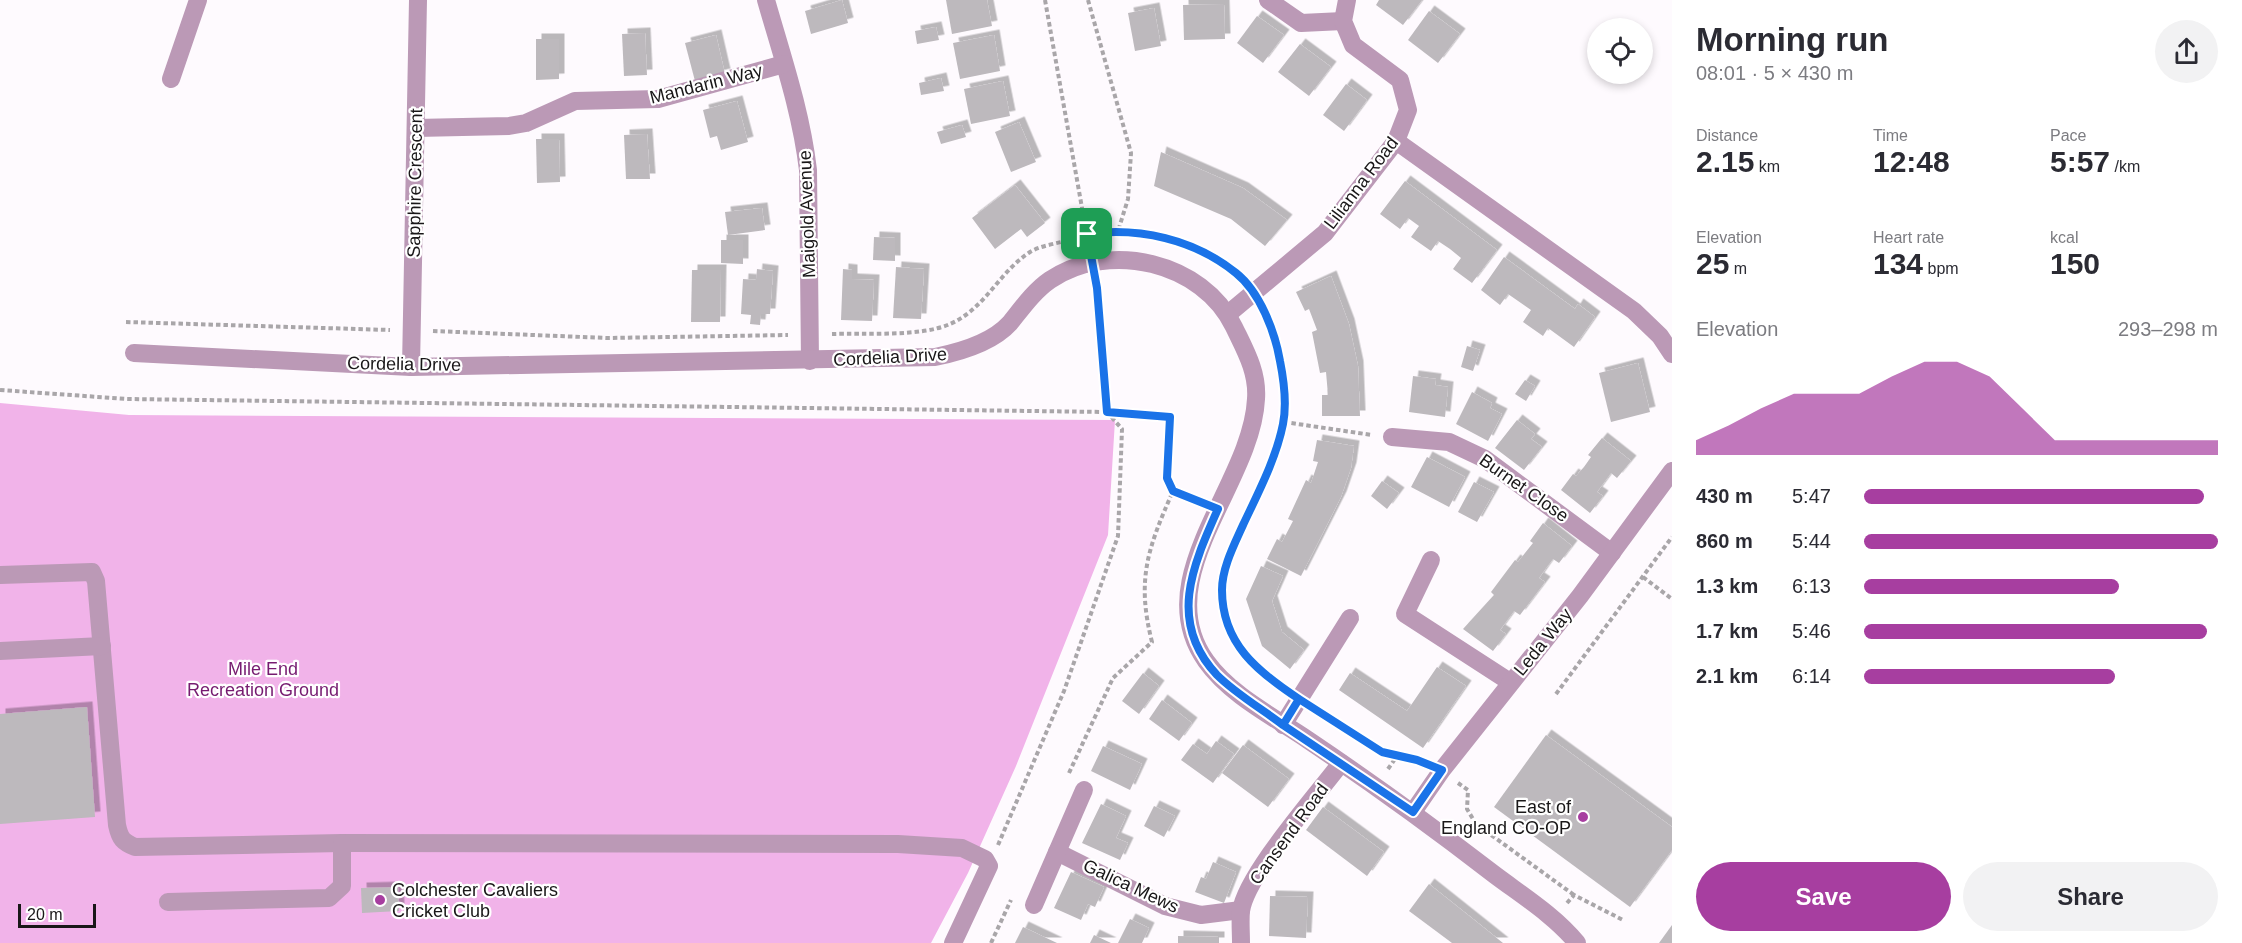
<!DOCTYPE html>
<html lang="en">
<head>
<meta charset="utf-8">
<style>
  :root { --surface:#fff; --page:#f2f2f3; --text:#2b2b33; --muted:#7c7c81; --accent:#a73ea0 }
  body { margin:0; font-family:Arial,sans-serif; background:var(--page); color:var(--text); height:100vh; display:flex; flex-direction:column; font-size:22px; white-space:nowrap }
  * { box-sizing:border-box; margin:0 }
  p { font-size:20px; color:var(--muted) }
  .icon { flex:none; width:33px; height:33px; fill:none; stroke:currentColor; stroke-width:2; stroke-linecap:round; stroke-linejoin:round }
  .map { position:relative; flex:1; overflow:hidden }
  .sheet { display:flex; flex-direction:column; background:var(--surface); width:570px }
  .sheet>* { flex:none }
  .tools { position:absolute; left:1587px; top:18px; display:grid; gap:12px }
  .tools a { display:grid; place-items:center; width:66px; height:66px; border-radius:50%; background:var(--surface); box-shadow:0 3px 9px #0003; font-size:30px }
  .scale { position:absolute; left:18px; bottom:15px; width:78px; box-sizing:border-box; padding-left:6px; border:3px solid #191718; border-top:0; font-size:16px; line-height:21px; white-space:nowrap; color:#191718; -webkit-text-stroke:4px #fff; paint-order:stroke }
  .pin { position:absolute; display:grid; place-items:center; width:51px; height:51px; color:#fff; margin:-26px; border-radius:12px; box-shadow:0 3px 9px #0006 }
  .round { display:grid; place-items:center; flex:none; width:63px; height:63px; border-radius:32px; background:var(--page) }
  .head { display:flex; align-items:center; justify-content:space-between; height:102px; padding:0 24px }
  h1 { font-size:33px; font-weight:700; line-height:45px }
  .figures { display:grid; grid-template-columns:repeat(3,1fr); gap:9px; height:102px; padding:6px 24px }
  .figures div { display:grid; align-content:center }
  .figures b { font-size:30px; font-weight:700 }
  .figures small { font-size:16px; font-weight:400 }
  .figures p { font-size:16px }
  .chart { height:168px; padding:12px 24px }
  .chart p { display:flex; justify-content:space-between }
  .chart svg { width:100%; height:108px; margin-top:6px; fill:var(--accent); opacity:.7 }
  .primary-button { display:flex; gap:12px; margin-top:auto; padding:12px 24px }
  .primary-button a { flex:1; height:69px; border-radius:36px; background:var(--accent); color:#fff; font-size:24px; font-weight:700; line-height:69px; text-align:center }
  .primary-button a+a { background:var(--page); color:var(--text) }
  ul { padding:0 24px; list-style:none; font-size:20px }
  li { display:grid; grid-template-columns:96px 72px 1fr; align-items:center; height:45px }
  li i { height:15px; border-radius:8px; background:var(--accent) }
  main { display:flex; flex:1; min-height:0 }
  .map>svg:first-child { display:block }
  .green { fill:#f1b3e9 }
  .building { fill:#bdb9bd; filter:url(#shadow) }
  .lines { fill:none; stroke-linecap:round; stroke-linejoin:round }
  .path { stroke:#a9a6a9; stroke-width:4; stroke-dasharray:4.5 3; stroke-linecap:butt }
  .minor { stroke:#bb99b6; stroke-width:18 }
  .route-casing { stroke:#fff; stroke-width:12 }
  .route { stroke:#1a73e8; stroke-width:8 }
  .poi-dot { fill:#a73ea0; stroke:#fff; stroke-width:2 }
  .labels { text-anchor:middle; stroke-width:4.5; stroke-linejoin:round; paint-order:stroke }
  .street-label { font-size:18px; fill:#191718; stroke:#fff }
  .park-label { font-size:18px; fill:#761b70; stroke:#fff }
  .poi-label { font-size:18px; fill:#191718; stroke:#fff; text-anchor:end }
</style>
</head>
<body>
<main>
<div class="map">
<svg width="1672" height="943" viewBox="0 0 1672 943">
  <defs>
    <filter id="shadow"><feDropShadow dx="5.5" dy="-5.5" stdDeviation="0" flood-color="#0004"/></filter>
  </defs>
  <rect width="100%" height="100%" fill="#fefafe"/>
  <polygon class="green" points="0,403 129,415 1115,420 1108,535 1016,766 968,873 931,943 0,943"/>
  <g class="building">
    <polygon points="842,0 848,23 811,34 805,11"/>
    <polygon points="946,0 987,0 992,26 952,34"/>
    <polygon points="1379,0 1422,0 1403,25 1376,5"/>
    <polygon points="1224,4 1225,39 1184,40 1183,5"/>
    <polygon points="1154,8 1161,46 1135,51 1128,13"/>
    <polygon points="1429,11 1460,34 1438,63 1408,40"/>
    <polygon points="1257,16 1284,35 1263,63 1237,43"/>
    <polygon points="936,27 939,40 917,44 915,31"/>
    <polygon points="645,33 647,75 624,76 622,34"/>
    <polygon points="716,35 725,74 695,81 685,43"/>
    <polygon points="994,35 1000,71 960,79 953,43"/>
    <polygon points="536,39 559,39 559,79 536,80"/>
    <polygon points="1300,44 1331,67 1309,96 1278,72"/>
    <polygon points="941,78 944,91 921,95 919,83"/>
    <polygon points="1003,81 1010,116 971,124 964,89"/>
    <polygon points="1346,84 1367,100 1344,131 1323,115"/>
    <polygon points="737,101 748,142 721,150 717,136 710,138 703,110"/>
    <polygon points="1019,122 1036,162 1011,172 995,132"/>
    <polygon points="962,125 966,137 941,144 937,132"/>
    <polygon points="647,134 650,179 626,179 624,135"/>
    <polygon points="536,139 559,139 560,182 537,183"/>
    <polygon points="1161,152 1243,188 1287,220 1265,246 1231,219 1154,186"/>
    <polygon points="1405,181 1497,250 1472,283 1453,269 1461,258 1450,249 1438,241 1431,251 1411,237 1419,226 1408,218 1400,229 1380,214"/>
    <polygon points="1015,185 1045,223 1027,237 1021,229 995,249 972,218"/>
    <polygon points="762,208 765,230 728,235 725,212"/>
    <polygon points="874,237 895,238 895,261 873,260"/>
    <polygon points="721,240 743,240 743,264 721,263"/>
    <polygon points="1504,257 1575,309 1578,304 1595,317 1574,347 1548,328 1543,336 1523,322 1531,310 1508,294 1500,305 1481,290"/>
    <polygon points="896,267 924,269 921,319 893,318"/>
    <polygon points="757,269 773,271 770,314 761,314 760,325 750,324 751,315 741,314 743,279 756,280"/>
    <polygon points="843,269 852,270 852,279 874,280 872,321 841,320"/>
    <polygon points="692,270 721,270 720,322 691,322"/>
    <polygon points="1331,276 1349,324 1358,366 1360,416 1322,416 1322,395 1328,395 1326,372 1320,373 1312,332 1317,330 1309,309 1305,311 1296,292"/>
    <polygon points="1467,346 1480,350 1473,371 1461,367"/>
    <polygon points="1638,363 1650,412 1611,422 1599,373"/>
    <polygon points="1413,376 1436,379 1435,385 1448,387 1445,417 1409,412"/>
    <polygon points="1525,380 1535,386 1526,401 1515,394"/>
    <polygon points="1472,392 1492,403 1490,408 1502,414 1488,441 1456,424"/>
    <polygon points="1517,420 1535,434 1531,439 1542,447 1524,470 1495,448"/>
    <polygon points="1602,438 1631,461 1617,478 1611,473 1597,492 1603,496 1590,513 1561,490 1573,474 1576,476 1584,467 1591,457 1588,455"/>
    <polygon points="1317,440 1354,446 1351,468 1341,497 1301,576 1267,559 1277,539 1282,542 1293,521 1288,519 1306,480 1311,483 1318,462 1313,461"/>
    <polygon points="1427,457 1465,477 1449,507 1411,487"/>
    <polygon points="1382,481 1399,493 1387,509 1371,496"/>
    <polygon points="1474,482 1494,492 1477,522 1458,512"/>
    <polygon points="1543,523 1572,546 1559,563 1553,559 1546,568 1539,578 1545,582 1520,615 1514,611 1500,630 1506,634 1493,651 1463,629 1494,595 1491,592 1515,560 1518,562 1525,553 1533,543 1530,541"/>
    <polygon points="1261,566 1283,576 1272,601 1282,632 1304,650 1290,669 1262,646 1246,599"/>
    <polygon points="1437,667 1466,686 1423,748 1339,690 1350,673 1407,711"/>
    <polygon points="1143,673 1159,686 1139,714 1122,701"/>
    <polygon points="1162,700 1192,723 1179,741 1149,719"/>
    <polygon points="87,707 95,817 0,824 0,714"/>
    <polygon points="1546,735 1672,827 1672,850 1630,907 1494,807"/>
    <polygon points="1216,741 1234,754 1213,783 1181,760 1193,744 1207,754"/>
    <polygon points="1243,745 1289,779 1268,807 1222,773"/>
    <polygon points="1103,746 1142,764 1130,790 1091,771"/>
    <polygon points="1101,804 1126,816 1116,838 1128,843 1120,860 1082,843"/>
    <polygon points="1154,806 1175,816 1164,837 1144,826"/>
    <polygon points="1323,807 1384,852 1367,876 1306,830"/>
    <polygon points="1213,862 1236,872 1224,903 1195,892 1201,877 1206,879"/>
    <polygon points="1071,872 1104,887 1095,907 1088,904 1081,920 1054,908"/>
    <polygon points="1429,884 1473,919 1503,943 1452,943 1409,911"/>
    <polygon points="398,887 399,911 362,913 361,888"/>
    <polygon points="1270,896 1308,897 1306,938 1269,936"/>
    <polygon points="1130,919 1149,928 1142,943 1118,943"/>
    <polygon points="1672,925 1672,943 1659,943"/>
    <polygon points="1023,927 1057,943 1015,943"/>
    <polygon points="1094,935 1111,943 1090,943"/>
    <polygon points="1178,936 1219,937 1219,943 1178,943"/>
  </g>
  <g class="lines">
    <g class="path">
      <polyline points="1045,0 1087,236"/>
      <polyline points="1088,0 1131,153 1128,199 1118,231"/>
      <path d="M1265,312C1280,344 1290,388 1283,424C1276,459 1258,493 1243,526C1234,545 1221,569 1222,591C1222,598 1225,606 1226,613C1232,646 1254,670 1282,688"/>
      <polyline points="126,322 390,330"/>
      <polyline points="433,331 608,338 788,335"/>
      <path d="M832,334C864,333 921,337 950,324C985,309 999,272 1030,252C1040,246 1054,244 1065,241C1118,225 1165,232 1213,260C1222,265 1233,269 1240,277"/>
      <polyline points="0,390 127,399 1107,412 1170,417 1167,478 1173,491"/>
      <polyline points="1284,422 1372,435"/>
      <polyline points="1643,577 1672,599"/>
      <polyline points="1556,694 1672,537"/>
      <polyline points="1316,710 1382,752 1421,761"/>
      <polyline points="1388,769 1397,756"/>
      <path d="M1069,773L1113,678L1152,642C1136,579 1148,548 1173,491L1199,501"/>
      <polyline points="1458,783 1468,790 1467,809 1476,824 1574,895"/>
      <polyline points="998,845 1064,691 1118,536 1122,429 1107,412 1096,284"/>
      <polyline points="1567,903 1574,895 1623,920"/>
      <polyline points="991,943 1011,900"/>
    </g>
    <g class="minor">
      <path d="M766,0C782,56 801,111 808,170L810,361"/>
      <polyline points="1268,0 1301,23 1343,21"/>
      <polyline points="171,79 198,0"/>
      <polyline points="416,128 509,126 526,123 575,101 658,99 784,64"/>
      <polyline points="1396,141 1634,311 1660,336 1672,354"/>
      <polyline points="1228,314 1325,233 1396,141 1408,110 1400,80 1353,45 1343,21 1347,0"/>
      <path d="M134,353L411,367L935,357C960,352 992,343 1010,323C1022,308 1034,291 1050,280C1109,240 1203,262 1234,327C1245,350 1258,372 1256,399C1252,484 1147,578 1206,661C1230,695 1274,717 1308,740C1372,783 1434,828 1495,875C1523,896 1555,916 1577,943"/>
      <polyline points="411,367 418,0"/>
      <polyline points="1392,437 1449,442 1485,459 1612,553"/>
      <polyline points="1431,560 1405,614 1510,682"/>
      <path d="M0,575L92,572L96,581L117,825C120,839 123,842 135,847L342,843L898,844L962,848L985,859L989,866L953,943"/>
      <polyline points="0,651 102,646"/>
      <polyline points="1283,725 1350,618"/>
      <polyline points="1413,812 1442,770 1580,596 1672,471"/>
      <polyline points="1057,852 1165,906 1201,915 1241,910"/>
      <polyline points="168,902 329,898 342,886 342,843"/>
      <polyline points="1034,905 1084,790"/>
      <path d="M1241,943C1241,932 1240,921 1241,911C1246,875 1317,795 1341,763"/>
    </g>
  </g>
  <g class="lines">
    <g class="route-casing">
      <path id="route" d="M1087,234L1097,288L1107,412L1170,417L1167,478L1173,491L1218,509C1193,565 1167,622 1217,675C1236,694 1262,709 1283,725L1299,699L1382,752L1417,760L1442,770L1413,812L1283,725L1299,699C1258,672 1222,644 1222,590C1222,568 1234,545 1243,525C1258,493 1276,459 1283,424C1287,404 1284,381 1280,361C1275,332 1260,292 1236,273C1194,239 1139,227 1087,234"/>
    </g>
    <use href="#route" class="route"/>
  </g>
  <g class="poi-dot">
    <circle cx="1583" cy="817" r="6"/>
    <circle cx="380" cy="900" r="6"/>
  </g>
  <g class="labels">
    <g class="street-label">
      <text transform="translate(706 84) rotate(-14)" y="6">Mandarin Way</text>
      <text transform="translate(415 183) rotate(-89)" y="6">Sapphire Crescent</text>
      <text transform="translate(1361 183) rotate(-53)" y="6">Lilianna Road</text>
      <text transform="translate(807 214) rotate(-92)" y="6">Maigold Avenue</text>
      <text transform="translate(890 357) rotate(-3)" y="6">Cordelia Drive</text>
      <text transform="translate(404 364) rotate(1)" y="6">Cordelia Drive</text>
      <text transform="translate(1524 488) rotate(35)" y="6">Burnet Close</text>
      <text transform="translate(1543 642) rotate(-51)" y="6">Leda Way</text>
      <text transform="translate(1289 834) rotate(-54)" y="6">Cansend Road</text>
      <text transform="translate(1131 886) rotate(25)" y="6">Galica Mews</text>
    </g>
    <g class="park-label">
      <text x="263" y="675">Mile End<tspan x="263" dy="21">Recreation Ground</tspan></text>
    </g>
    <g class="poi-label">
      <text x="1571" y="813">East of<tspan x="1571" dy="21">England CO-OP</tspan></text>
      <text x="392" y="896" text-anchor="start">Colchester Cavaliers<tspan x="392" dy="21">Cricket Club</tspan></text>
    </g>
  </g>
</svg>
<div class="tools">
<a><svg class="icon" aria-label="locate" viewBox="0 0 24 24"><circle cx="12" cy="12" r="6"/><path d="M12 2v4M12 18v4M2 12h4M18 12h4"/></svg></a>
</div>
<div class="scale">20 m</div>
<div class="pin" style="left:1087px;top:234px;background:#1e9e55"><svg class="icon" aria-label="arrive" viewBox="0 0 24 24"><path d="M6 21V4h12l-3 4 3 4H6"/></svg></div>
</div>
<section class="sheet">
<div class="head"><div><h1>Morning run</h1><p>08:01 · 5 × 430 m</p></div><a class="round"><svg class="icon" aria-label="share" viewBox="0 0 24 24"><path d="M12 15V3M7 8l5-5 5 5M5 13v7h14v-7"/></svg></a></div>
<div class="figures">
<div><p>Distance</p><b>2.15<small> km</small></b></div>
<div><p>Time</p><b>12:48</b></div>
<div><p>Pace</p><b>5:57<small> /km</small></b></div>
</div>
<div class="figures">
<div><p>Elevation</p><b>25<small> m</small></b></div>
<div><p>Heart rate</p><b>134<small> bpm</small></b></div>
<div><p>kcal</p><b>150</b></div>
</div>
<div class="chart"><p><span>Elevation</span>293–298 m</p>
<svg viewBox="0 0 160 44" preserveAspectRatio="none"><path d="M0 44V38L10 32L20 25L30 19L40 19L50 19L60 12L70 6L80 6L90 12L100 25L110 38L120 38L130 38L140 38L150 38L160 38V44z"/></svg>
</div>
<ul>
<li><b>430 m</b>5:47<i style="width:96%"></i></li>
<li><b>860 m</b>5:44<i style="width:100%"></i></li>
<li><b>1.3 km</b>6:13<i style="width:72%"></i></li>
<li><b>1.7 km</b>5:46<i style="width:97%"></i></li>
<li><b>2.1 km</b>6:14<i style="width:71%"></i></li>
</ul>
<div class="primary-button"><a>Save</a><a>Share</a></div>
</section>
</main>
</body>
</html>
